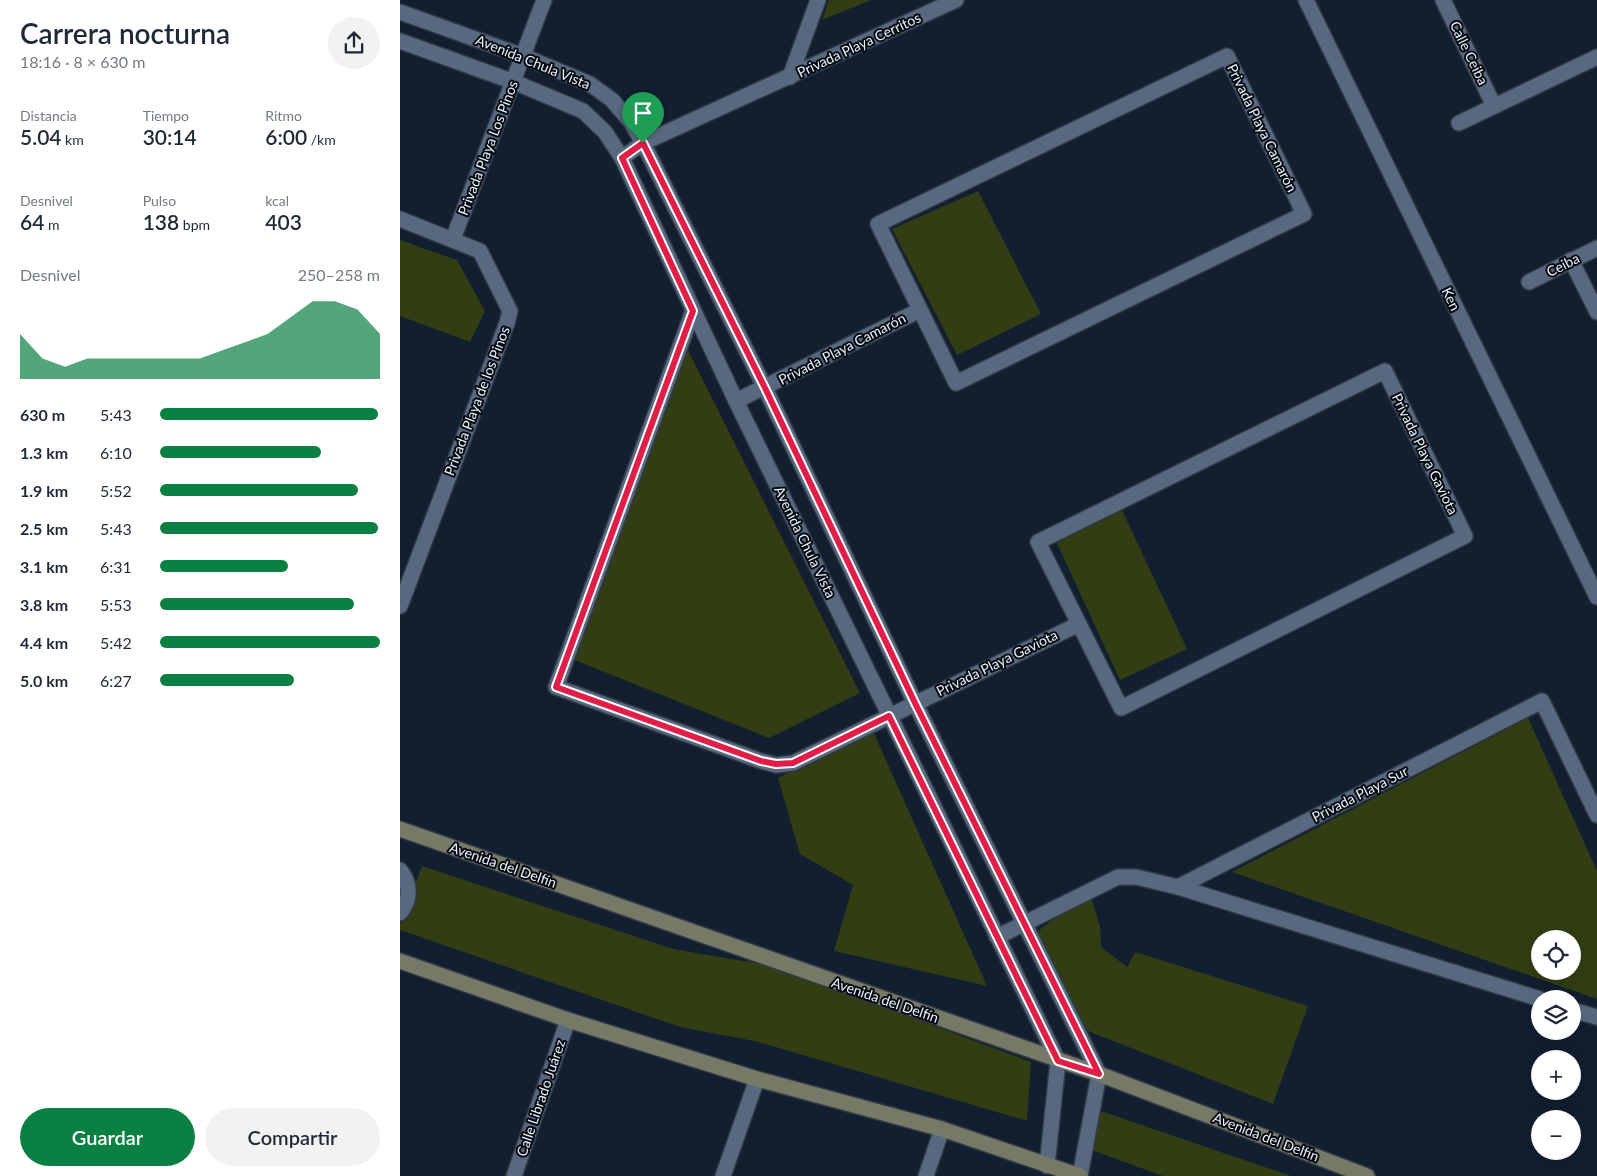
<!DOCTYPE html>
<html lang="es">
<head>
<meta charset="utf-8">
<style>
  :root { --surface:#fff; --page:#f2f2f3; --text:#1f2937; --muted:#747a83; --accent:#0b8043 }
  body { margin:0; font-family:Lato,sans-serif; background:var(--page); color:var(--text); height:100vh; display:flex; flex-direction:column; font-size:19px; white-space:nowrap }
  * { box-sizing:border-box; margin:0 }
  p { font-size:16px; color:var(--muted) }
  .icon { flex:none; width:28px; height:28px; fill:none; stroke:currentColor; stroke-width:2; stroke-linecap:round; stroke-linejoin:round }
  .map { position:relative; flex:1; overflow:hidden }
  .details { display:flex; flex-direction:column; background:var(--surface); width:400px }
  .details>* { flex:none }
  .tools { position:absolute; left:1131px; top:930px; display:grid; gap:10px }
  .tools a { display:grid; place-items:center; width:50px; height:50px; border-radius:50%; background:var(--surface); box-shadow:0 5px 20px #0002; font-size:25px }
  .pin { position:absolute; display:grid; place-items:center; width:42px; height:42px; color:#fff; margin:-51px -21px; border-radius:50% 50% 50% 0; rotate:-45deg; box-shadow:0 0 5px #0007 }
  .pin .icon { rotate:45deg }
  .round { display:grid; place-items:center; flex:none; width:52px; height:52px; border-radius:26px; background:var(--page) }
  .summary { display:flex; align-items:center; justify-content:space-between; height:85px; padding:0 20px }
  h1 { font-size:28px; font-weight:600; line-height:38px }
  .stats { display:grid; grid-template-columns:repeat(3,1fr); gap:8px; height:85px; padding:5px 20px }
  .stats div { display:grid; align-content:center }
  .stats b { font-size:21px; font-weight:600 }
  .stats small { font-size:14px; font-weight:400 }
  .stats p { font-size:14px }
  .chart { height:140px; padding:10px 20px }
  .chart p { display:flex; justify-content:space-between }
  .chart svg { width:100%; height:90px; margin-top:5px; fill:var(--accent); opacity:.7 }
  .action { display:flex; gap:10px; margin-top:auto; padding:10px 20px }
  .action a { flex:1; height:58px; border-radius:30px; background:var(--accent); color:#fff; font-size:20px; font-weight:600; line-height:58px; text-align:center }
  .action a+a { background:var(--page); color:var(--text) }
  ul { padding:0 20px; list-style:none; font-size:16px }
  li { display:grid; grid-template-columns:80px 60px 1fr; align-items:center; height:38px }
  li i { height:12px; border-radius:6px; background:var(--accent) }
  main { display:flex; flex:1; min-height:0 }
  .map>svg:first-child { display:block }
  .green { fill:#313e13; fill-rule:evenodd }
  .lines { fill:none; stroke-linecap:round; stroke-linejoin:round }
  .street-casing { stroke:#303846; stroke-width:18 }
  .secondary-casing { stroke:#303846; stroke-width:18 }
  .street { stroke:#58697f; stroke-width:15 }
  .secondary { stroke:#757966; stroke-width:15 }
  .route-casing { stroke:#fff; stroke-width:10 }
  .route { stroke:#e11d48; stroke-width:6 }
  .labels { text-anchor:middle; stroke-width:4; stroke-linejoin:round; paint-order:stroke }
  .street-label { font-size:14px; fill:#ebf3fd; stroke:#040911 }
</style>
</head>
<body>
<main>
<section class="details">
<div class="summary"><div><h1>Carrera nocturna</h1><p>18:16 · 8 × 630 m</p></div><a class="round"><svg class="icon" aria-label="share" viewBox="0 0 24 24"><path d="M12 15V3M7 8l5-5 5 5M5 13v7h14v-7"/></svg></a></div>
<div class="stats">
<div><p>Distancia</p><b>5.04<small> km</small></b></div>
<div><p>Tiempo</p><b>30:14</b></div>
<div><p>Ritmo</p><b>6:00<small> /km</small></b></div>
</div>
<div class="stats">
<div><p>Desnivel</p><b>64<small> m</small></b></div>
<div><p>Pulso</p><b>138<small> bpm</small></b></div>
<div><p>kcal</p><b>403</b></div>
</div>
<div class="chart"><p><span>Desnivel</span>250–258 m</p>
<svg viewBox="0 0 160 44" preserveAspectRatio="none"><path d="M0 44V22L10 34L20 38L30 34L40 34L50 34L60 34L70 34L80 34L90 30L100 26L110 22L120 14L130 6L140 6L150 10L160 22V44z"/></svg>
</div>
<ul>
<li><b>630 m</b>5:43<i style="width:99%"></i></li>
<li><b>1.3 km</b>6:10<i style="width:73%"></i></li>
<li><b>1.9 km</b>5:52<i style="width:90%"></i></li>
<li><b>2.5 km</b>5:43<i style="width:99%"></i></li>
<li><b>3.1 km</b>6:31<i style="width:58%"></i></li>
<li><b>3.8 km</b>5:53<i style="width:88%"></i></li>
<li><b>4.4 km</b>5:42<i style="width:100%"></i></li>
<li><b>5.0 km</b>6:27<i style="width:61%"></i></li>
</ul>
<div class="action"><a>Guardar</a><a>Compartir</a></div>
</section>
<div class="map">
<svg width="1197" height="1176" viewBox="0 0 1197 1176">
  <rect width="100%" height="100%" fill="#111f31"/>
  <g class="green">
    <polygon points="429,0 471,0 422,20"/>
    <polygon points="578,191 641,314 557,355 492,229"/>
    <polygon points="0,240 57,260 85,311 70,342 0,316"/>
    <polygon points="286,346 460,693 369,738 172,659"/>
    <polygon points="722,510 787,649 720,680 655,539"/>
    <path d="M1128,718L1197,871V999L832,872ZM1140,939H1172V971H1140Z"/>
    <polygon points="472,729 587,986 434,951 453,885 400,854 378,778"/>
    <polygon points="22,866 273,949 373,966 631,1062 627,1121 359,1042 280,1027 0,930 0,924"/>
    <polygon points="691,896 700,927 701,947 727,967 735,952 908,1006 873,1104 688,1031 647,962 638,931 660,914"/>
    <polygon points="698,1110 891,1176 763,1176 689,1149"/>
  </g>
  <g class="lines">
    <g class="street-casing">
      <g id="street">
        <polyline points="906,0 1197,597"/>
        <polyline points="1043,0 1094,106"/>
        <polyline points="0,12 123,56 190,84 212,100 231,122 243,143 365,388 515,703 699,1074 680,1176"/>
        <polyline points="0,41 114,82 183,111 205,132 222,158 336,401 658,1061 647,1166"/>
        <polygon points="827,56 904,214 556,383 478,224"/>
        <polyline points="390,77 418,0"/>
        <polyline points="1059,123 1197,57"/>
        <polyline points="222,158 243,143 556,0"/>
        <polyline points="0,219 80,251 110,311 107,323 0,606"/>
        <polyline points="53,239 144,0"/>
        <polyline points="1171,260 1197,312"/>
        <polyline points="1129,282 1197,248"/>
        <polyline points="293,311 156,687 361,761 376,765 393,763 679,624"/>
        <polygon points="985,371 1065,536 721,708 638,542"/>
        <polyline points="336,401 520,310"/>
        <path d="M0,870C11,883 11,900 0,913"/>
        <polyline points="778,887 1142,701 1197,815"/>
        <polyline points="597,937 718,877 736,877 778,887 1140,999"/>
        <polyline points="1172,1010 1197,1017"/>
        <polyline points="114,1176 168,1020"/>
        <polyline points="323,1176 357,1079"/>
        <polyline points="526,1176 542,1129"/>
      </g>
    </g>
    <g class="secondary-casing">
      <g id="secondary">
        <polyline points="0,829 699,1074 967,1176"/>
        <polyline points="0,961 168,1020 357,1079 542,1129 680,1176"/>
      </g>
    </g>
    <use href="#street" class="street"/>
    <use href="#secondary" class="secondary"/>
  </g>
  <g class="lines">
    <g class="route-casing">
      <polygon id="route" points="243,143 365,388 515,703 699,1074 658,1061 489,716 393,763 376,764 361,761 156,687 293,311 222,158"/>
    </g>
    <use href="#route" class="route"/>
  </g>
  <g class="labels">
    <g class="street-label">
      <text transform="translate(459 45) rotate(-25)" y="5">Privada Playa Cerritos</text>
      <text transform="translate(1069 53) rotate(64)" y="5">Calle Ceiba</text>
      <text transform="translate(133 62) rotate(22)" y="5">Avenida Chula Vista</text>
      <text transform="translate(862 128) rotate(64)" y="5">Privada Playa Camarón</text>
      <text transform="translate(88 148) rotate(-69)" y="5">Privada Playa Los Pinos</text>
      <text transform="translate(1163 265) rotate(-27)" y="5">Ceiba</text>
      <text transform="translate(1051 299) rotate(64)" y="5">Ken</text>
      <text transform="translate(442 349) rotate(-27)" y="5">Privada Playa Camarón</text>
      <text transform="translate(77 401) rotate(-69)" y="5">Privada Playa de los Pinos</text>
      <text transform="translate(1025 454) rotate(64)" y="5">Privada Playa Gaviota</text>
      <text transform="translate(405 542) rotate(64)" y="5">Avenida Chula Vista</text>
      <text transform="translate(597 663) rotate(-26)" y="5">Privada Playa Gaviota</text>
      <text transform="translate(960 794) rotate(-27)" y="5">Privada Playa Sur</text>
      <text transform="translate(103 865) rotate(19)" y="5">Avenida del Delfín</text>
      <text transform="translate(485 1000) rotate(19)" y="5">Avenida del Delfín</text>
      <text transform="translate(141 1098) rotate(-71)" y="5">Calle Librado Juárez</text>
      <text transform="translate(866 1137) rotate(21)" y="5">Avenida del Delfín</text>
    </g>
  </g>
</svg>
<div class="tools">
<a><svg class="icon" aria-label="locate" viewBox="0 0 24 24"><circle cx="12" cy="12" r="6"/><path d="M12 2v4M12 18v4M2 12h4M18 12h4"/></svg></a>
<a><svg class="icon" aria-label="layers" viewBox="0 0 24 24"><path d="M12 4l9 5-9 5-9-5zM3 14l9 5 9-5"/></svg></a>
<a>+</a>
<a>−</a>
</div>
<div class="pin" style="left:243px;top:143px;background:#1e9e55"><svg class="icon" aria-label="arrive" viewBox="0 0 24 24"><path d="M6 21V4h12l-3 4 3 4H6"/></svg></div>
</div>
</main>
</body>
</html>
